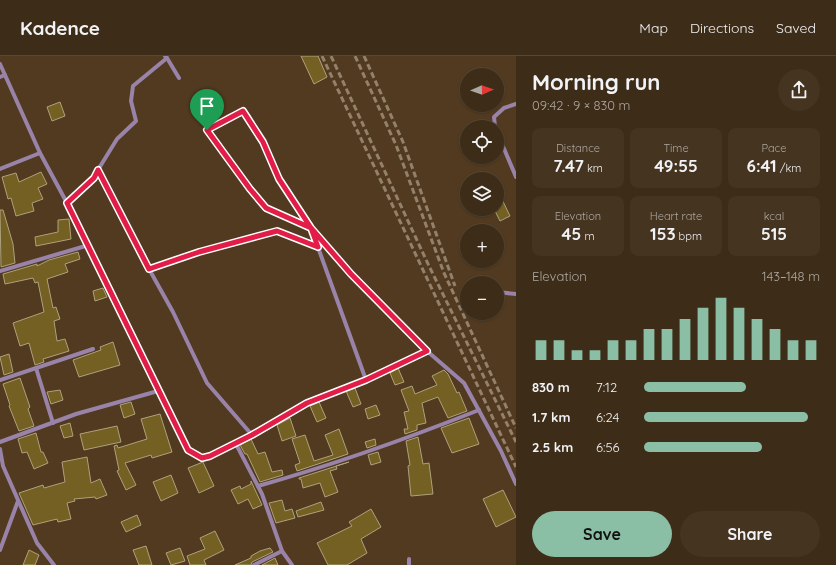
<!DOCTYPE html>
<html lang="en">
<head>
<meta charset="utf-8">
<style>
  :root { --surface:#3d2c17; --page:#443420; --text:#f1f3f6; --muted:#ada7a1; --line:#564836; --accent:#8abfa5 }
  body { margin:0; font-family:Quicksand,sans-serif; background:var(--page); color:var(--text); height:100vh; display:flex; flex-direction:column; font-size:15px; white-space:nowrap }
  * { box-sizing:border-box; margin:0 }
  p { font-size:13px; color:var(--muted) }
  .icon { flex:none; width:22px; height:22px; fill:none; stroke:currentColor; stroke-width:2; stroke-linecap:round; stroke-linejoin:round }
  .map { position:relative; flex:1; overflow:hidden }
  .panel { display:flex; flex-direction:column; background:var(--surface); width:320px }
  .panel>* { flex:none }
  .needle { width:26px; rotate:88deg }
  .tools { position:absolute; left:460px; top:12px; display:grid; gap:8px }
  .tools a { display:grid; place-items:center; width:44px; height:44px; border-radius:50%; background:var(--surface); box-shadow:0 1px 3px #0004,0 0 0 1px var(--line); font-size:20px }
  .pin { position:absolute; display:grid; place-items:center; width:34px; height:34px; color:#fff; margin:-41px -17px; border-radius:50% 50% 50% 0; rotate:-45deg; box-shadow:0 0 4px #0007 }
  .pin .icon { rotate:45deg }
  .round { display:grid; place-items:center; flex:none; width:42px; height:42px; border-radius:21px; background:var(--page) }
  .headline { display:flex; align-items:center; justify-content:space-between; height:68px; padding:0 16px }
  h1 { font-size:22px; font-weight:700; line-height:30px }
  .metrics { display:grid; grid-template-columns:repeat(3,1fr); gap:6px; height:68px; padding:4px 16px }
  .metrics div { display:grid; align-content:center; border-radius:8px; background:var(--page); text-align:center }
  .metrics b { font-size:17px; font-weight:700 }
  .metrics small { font-size:11px; font-weight:400 }
  .metrics p { font-size:11px }
  .chart { height:112px; padding:8px 16px }
  .chart p { display:flex; justify-content:space-between }
  .chart svg { width:100%; height:72px; margin-top:4px; stroke:var(--accent); stroke-width:6 }
  .action { display:flex; gap:8px; margin-top:auto; padding:8px 16px }
  .action a { flex:1; height:46px; border-radius:24px; background:var(--accent); color:#111; font-size:16px; font-weight:700; line-height:46px; text-align:center }
  .action a+a { background:var(--page); color:var(--text) }
  ul { padding:0 16px; list-style:none; font-size:13px }
  li { display:grid; grid-template-columns:64px 48px 1fr; align-items:center; height:30px }
  li i { height:10px; border-radius:5px; background:var(--accent) }
  header { display:flex; align-items:center; gap:24px; box-sizing:border-box; height:56px; padding:0 20px; background:var(--surface); border-bottom:1px solid var(--line) }
  header strong { font-size:19px }
  nav { display:flex; gap:22px; margin-inline-start:auto; font-size:14px }
  main { display:flex; flex:1; min-height:0 }
  .map>svg:first-child { display:block }
  .building { fill:#746023; stroke:#aea17d }
  .lines { fill:none; stroke-linecap:round; stroke-linejoin:round }
  .street { stroke:#9983a9; stroke-width:4 }
  .rail { stroke:#93816b; stroke-width:3; stroke-dasharray:6 3; stroke-linecap:butt }
  .route-casing { stroke:#fff; stroke-width:8 }
  .route { stroke:#e11d48; stroke-width:5 }
</style>
</head>
<body>
<header>
<strong>Kadence</strong>
<nav><a>Map</a><a>Directions</a><a>Saved</a></nav>
</header>
<main>
<div class="map">
<svg width="516" height="509" viewBox="0 0 516 509">
  <rect width="100%" height="100%" fill="#513a1f"/>
  <g class="building">
    <polygon points="301,0 318,0 327,21 314,28"/>
    <polygon points="60,46 65,60 52,65 47,51"/>
    <polygon points="41,116 47,128 38,132 43,143 32,147 34,155 16,160 11,142 8,143 2,121 16,117 19,126"/>
    <polygon points="497,133 510,160 500,165 494,153 497,153"/>
    <polygon points="0,154 3,154 13,188 15,207 1,211"/>
    <polygon points="69,163 71,183 36,190 35,181 58,176 58,164"/>
    <polygon points="78,196 80,203 65,208 68,216 47,223 53,252 56,251 60,263 54,265 57,285 65,283 69,295 43,303 44,306 35,309 29,287 20,290 13,267 44,256 38,226 35,227 33,222 5,228 3,218 37,208 37,210 49,204"/>
    <polygon points="103,232 107,241 95,245 93,235"/>
    <polygon points="113,286 120,309 79,321 73,304 101,294 100,291"/>
    <polygon points="9,298 13,316 4,319 0,301"/>
    <polygon points="398,312 404,326 395,329 390,317"/>
    <polygon points="444,314 448,318 457,337 459,336 467,355 448,362 438,341 422,347 426,367 417,369 417,374 405,378 404,373 408,373 404,356 409,355 401,334 412,330 415,338 437,329 432,320"/>
    <polygon points="20,322 30,351 28,353 34,370 19,375 9,350 10,349 3,328"/>
    <polygon points="355,332 361,348 353,351 346,335"/>
    <polygon points="60,334 63,344 51,348 47,336"/>
    <polygon points="131,346 135,358 124,362 120,349"/>
    <polygon points="319,346 326,362 317,366 310,350"/>
    <polygon points="376,349 380,359 368,363 365,353"/>
    <polygon points="160,358 172,396 152,402 151,399 125,407 136,429 126,434 117,415 119,414 114,390 117,389 118,392 147,383 141,363"/>
    <polygon points="290,362 296,380 282,385 277,369"/>
    <polygon points="469,362 479,388 452,397 441,372"/>
    <polygon points="70,367 73,380 64,382 60,370"/>
    <polygon points="117,370 121,386 84,394 80,378"/>
    <polygon points="339,373 348,398 297,415 295,409 300,407 292,383 305,379 314,405 333,399 325,379"/>
    <polygon points="36,377 41,396 43,396 48,407 34,413 27,396 22,397 18,383"/>
    <polygon points="418,381 423,408 429,407 433,438 411,440 408,410 410,409 406,385"/>
    <polygon points="251,383 258,398 265,396 272,416 282,414 283,419 260,426 247,398 245,398 240,389"/>
    <polygon points="375,383 376,389 367,392 365,386"/>
    <polygon points="378,396 381,406 371,409 368,399"/>
    <polygon points="87,401 91,427 100,423 107,439 96,443 95,441 74,443 75,445 67,447 71,463 58,466 57,463 33,469 19,437 43,429 44,432 65,426 62,406"/>
    <polygon points="203,406 214,430 199,437 188,412"/>
    <polygon points="349,406 336,410 337,413 330,415 338,436 325,441 320,427 303,432 301,423 299,423 299,422"/>
    <polygon points="171,419 178,437 161,445 153,426"/>
    <polygon points="251,425 262,449 253,453 248,443 238,448 231,434 240,430 241,433 251,428"/>
    <polygon points="503,434 516,461 496,471 483,443"/>
    <polygon points="282,444 285,455 292,453 295,462 276,467 269,447"/>
    <polygon points="321,446 324,454 298,461 296,455"/>
    <polygon points="371,453 381,471 361,483 367,497 347,509 328,509 317,487 352,470 349,466"/>
    <polygon points="137,459 141,469 126,476 121,466"/>
    <polygon points="215,475 224,494 204,504 206,509 190,509 187,500 205,493 200,482"/>
    <polygon points="146,490 152,509 139,509 133,494"/>
    <polygon points="180,492 185,505 171,509 166,497"/>
    <polygon points="270,492 273,496 252,506 251,509 235,509 251,502 251,500 260,495"/>
    <polygon points="29,494 39,499 35,509 23,509"/>
    <polygon points="275,502 278,509 262,509"/>
  </g>
  <g class="lines">
    <g class="street">
      <polyline points="167,2 179,22"/>
      <polyline points="0,8 5,19"/>
      <polyline points="0,21 5,19 40,97"/>
      <polyline points="495,71 494,61 504,52 516,48"/>
      <polyline points="497,76 516,121"/>
      <polyline points="0,113 40,97 67,147 93,122 117,83 136,65 131,45 133,30 167,2 165,0"/>
      <polyline points="98,114 139,195 173,256 207,327 252,379"/>
      <polyline points="67,147 188,394 196,400 202,402 210,400 252,379 307,347 366,324 427,295 464,327 501,395 516,428"/>
      <polyline points="149,213 199,196 277,175 318,191"/>
      <polyline points="0,215 89,189"/>
      <polyline points="497,236 516,238"/>
      <polyline points="36,312 53,367"/>
      <polyline points="0,324 93,293"/>
      <polyline points="366,324 311,172 279,123 263,86 243,55 207,74 250,133 266,152 311,172 351,218 427,295"/>
      <polyline points="0,386 76,358 158,335"/>
      <polyline points="236,388 262,438 282,495 292,509"/>
      <polyline points="0,393 3,410 37,487 54,509"/>
      <path d="M258,430C333,409 406,383 479,354"/>
      <polyline points="0,494 18,445"/>
      <polyline points="254,509 282,495"/>
      <polyline points="409,509 409,503"/>
    </g>
    <g class="rail">
      <polyline points="322,0 516,411"/>
      <polyline points="331,0 429,210 516,386"/>
      <polyline points="355,0 396,89 444,217 516,372"/>
      <polyline points="364,0 403,86 455,230"/>
    </g>
  </g>
  <g class="lines">
    <g class="route-casing">
      <polyline id="route" points="207,74 250,133 266,152 311,172 318,191 277,175 199,196 149,213 98,114 94,122 67,147 188,394 202,402 210,400 252,379 307,347 366,324 427,295 351,218 311,172 279,123 263,86 243,55 207,74"/>
    </g>
    <use href="#route" class="route"/>
  </g>
</svg>
<div class="tools">
<a><svg class="needle" viewBox="-14 -14 28 28"><path d="M0-13l5 13h-10z" fill="#e53935"/><path d="M0 13l5-13h-10z" fill="#ada7a1"/></svg></a>
<a><svg class="icon" aria-label="locate" viewBox="0 0 24 24"><circle cx="12" cy="12" r="6"/><path d="M12 2v4M12 18v4M2 12h4M18 12h4"/></svg></a>
<a><svg class="icon" aria-label="layers" viewBox="0 0 24 24"><path d="M12 4l9 5-9 5-9-5zM3 14l9 5 9-5"/></svg></a>
<a>+</a>
<a>−</a>
</div>
<div class="pin" style="left:207px;top:74px;background:#1e9e55"><svg class="icon" aria-label="arrive" viewBox="0 0 24 24"><path d="M6 21V4h12l-3 4 3 4H6"/></svg></div>
</div>
<section class="panel">
<div class="headline"><div><h1>Morning run</h1><p>09:42 · 9 × 830 m</p></div><a class="round"><svg class="icon" aria-label="share" viewBox="0 0 24 24"><path d="M12 15V3M7 8l5-5 5 5M5 13v7h14v-7"/></svg></a></div>
<div class="metrics">
<div><p>Distance</p><b>7.47<small> km</small></b></div>
<div><p>Time</p><b>49:55</b></div>
<div><p>Pace</p><b>6:41<small> /km</small></b></div>
</div>
<div class="metrics">
<div><p>Elevation</p><b>45<small> m</small></b></div>
<div><p>Heart rate</p><b>153<small> bpm</small></b></div>
<div><p>kcal</p><b>515</b></div>
</div>
<div class="chart"><p><span>Elevation</span>143–148 m</p>
<svg viewBox="0 0 160 44" preserveAspectRatio="none"><path d="M5 44V32M15 44V32M25 44V38M35 44V38M45 44V32M55 44V32M65 44V25M75 44V25M85 44V19M95 44V12M105 44V6M115 44V12M125 44V19M135 44V25M145 44V32M155 44V32"/></svg>
</div>
<ul>
<li><b>830 m</b>7:12<i style="width:58%"></i></li>
<li><b>1.7 km</b>6:24<i style="width:93%"></i></li>
<li><b>2.5 km</b>6:56<i style="width:67%"></i></li>
</ul>
<div class="action"><a>Save</a><a>Share</a></div>
</section>
</main>
</body>
</html>
